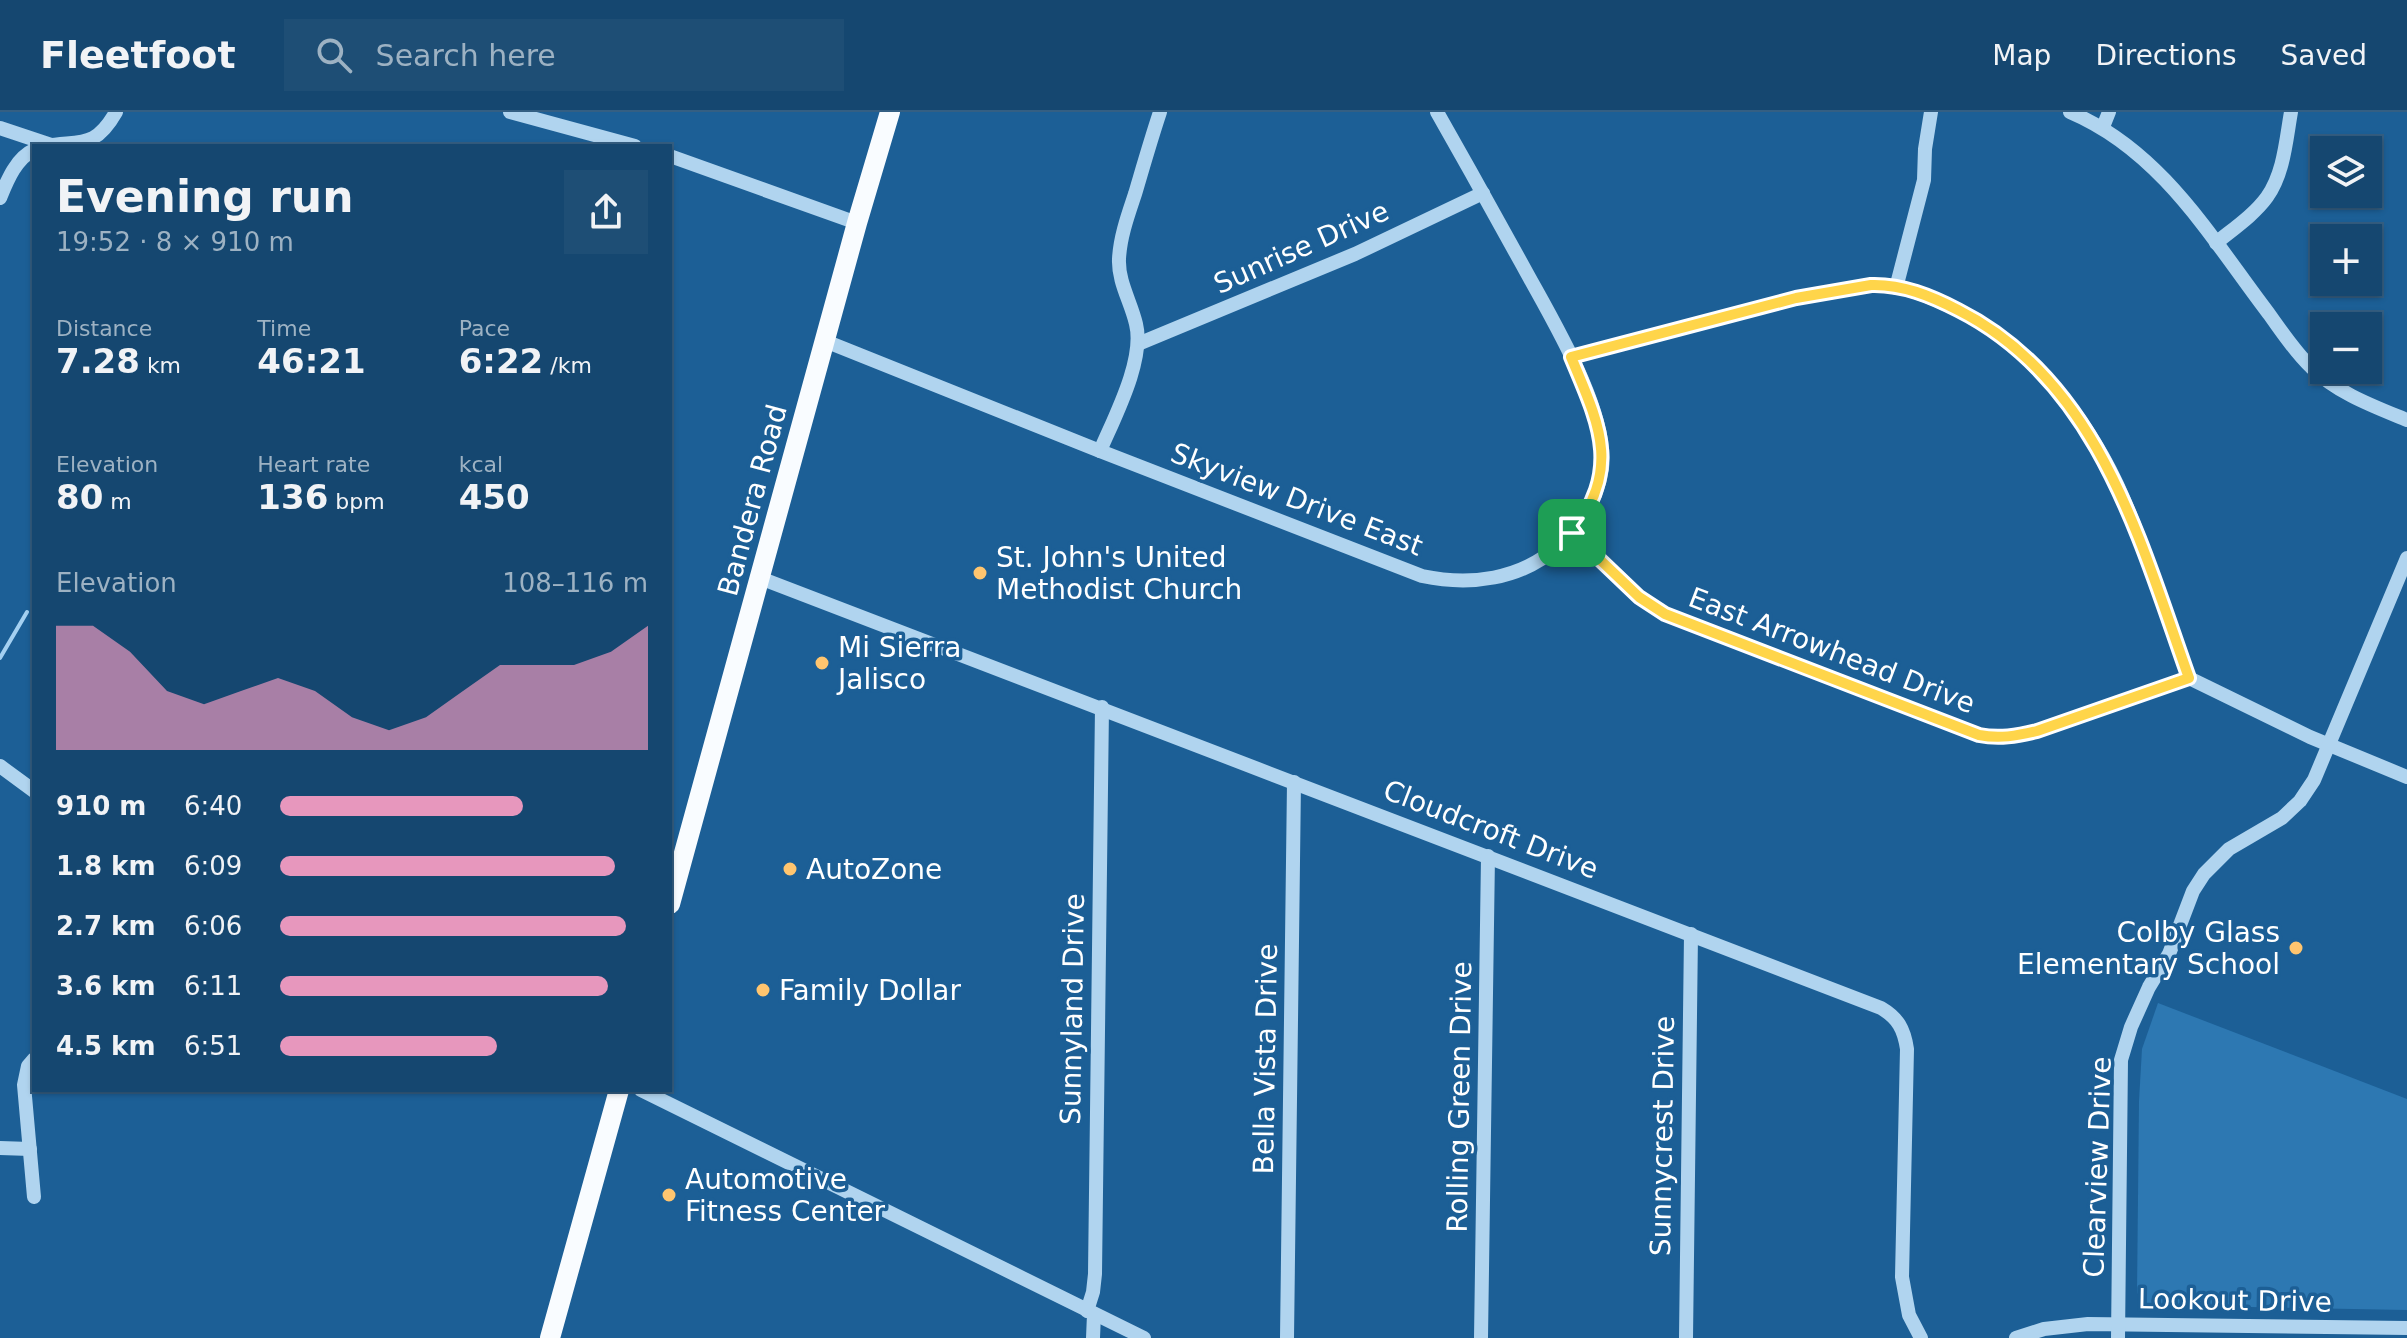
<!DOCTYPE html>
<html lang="en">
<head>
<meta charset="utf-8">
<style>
  :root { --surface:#154770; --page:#1e4e75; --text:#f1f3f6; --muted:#9db2c3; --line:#345f83; --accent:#e797bd }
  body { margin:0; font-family:"DejaVu Sans",sans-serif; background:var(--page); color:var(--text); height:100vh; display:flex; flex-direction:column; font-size:30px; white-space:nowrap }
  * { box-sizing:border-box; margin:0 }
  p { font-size:26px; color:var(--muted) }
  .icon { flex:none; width:44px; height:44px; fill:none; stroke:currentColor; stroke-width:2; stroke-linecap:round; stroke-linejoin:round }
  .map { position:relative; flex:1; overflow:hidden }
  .side { position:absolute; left:32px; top:32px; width:640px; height:948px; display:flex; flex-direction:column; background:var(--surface); border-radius:0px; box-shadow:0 2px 6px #0004,0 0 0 2px var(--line) }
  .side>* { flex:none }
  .fabs { position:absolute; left:2310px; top:24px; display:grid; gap:16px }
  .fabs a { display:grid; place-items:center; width:72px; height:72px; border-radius:0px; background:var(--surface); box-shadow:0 2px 6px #0004,0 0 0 2px var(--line); font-size:40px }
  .pin { position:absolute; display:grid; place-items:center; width:68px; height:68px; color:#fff; margin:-34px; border-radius:16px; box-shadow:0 4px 12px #0006 }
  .round { display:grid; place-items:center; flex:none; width:84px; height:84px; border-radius:0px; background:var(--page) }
  .headline { display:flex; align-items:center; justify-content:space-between; height:136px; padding:0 24px }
  h1 { font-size:44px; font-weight:700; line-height:60px }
  .figures { display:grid; grid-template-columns:repeat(3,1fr); gap:12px; height:136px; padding:8px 24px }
  .figures div { display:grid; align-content:center }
  .figures b { font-size:34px; font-weight:700 }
  .figures small { font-size:22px; font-weight:400 }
  .figures p { font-size:22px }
  .chart { height:224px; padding:16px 24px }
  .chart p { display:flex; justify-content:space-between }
  .chart svg { width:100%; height:144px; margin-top:8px; fill:var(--accent); opacity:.7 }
  ul { padding:0 24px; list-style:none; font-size:26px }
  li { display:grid; grid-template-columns:128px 96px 1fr; align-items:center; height:60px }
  li i { height:20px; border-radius:10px; background:var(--accent) }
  header { display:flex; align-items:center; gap:48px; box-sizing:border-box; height:112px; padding:0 40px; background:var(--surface); border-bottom:2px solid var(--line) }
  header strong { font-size:38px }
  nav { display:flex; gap:44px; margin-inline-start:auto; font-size:28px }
  .search { width:560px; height:72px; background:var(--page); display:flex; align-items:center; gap:20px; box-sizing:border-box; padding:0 28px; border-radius:0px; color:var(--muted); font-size:30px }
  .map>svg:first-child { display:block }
  .park { fill:#2d78b2 }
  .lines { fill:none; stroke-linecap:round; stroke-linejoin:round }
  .stream { stroke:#a4d0f1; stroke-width:4 }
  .minor { stroke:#b0d4ef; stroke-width:14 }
  .major { stroke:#f9fcff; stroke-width:20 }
  .route-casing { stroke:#fff; stroke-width:16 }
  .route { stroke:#ffd54a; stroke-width:10 }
  .poi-dot { fill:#ffc56f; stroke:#1c5f96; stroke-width:3 }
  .labels { text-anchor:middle; stroke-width:7; stroke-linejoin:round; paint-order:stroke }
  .street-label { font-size:28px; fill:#fff; stroke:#1c5f96 }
  .poi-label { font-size:28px; fill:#fff; stroke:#1c5f96; text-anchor:start }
</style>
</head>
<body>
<header>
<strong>Fleetfoot</strong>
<div class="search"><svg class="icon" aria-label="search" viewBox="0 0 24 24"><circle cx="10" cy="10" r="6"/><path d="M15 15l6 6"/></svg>Search here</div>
<nav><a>Map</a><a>Directions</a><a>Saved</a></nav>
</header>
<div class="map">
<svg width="2407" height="1226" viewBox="0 0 2407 1226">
  <rect width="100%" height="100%" fill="#1c5f96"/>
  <polygon class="park" points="2158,891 2407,987 2407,1198 2147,1193 2137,1181 2139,989 2142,937"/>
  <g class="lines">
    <polyline class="stream" points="0,546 27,500"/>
    <g class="minor">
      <polyline points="510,0 635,34"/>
      <path d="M2070,0C2162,39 2211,126 2269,202C2282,220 2295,240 2311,255C2337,281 2373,294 2407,308"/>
      <polyline points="2103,15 2109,0"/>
      <polyline points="0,16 51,33"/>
      <path d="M46,34C81,28 95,37 116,0"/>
      <polyline points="670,44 857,111"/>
      <path d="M0,86C7,69 16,46 34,38"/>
      <path d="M2216,131C2233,117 2254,103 2267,85C2284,61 2286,28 2291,0"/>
      <polyline points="1896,176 1924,68 1925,37 1931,0"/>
      <path d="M825,229L1100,339L1422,464C1470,474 1521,468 1558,434C1581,414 1598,386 1602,356C1609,299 1550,204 1523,154C1495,103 1466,51 1437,0"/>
      <polyline points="1138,232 1355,142 1483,81"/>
      <path d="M1571,245L1796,186L1871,173C1902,172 1931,185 1958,198C2032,235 2092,312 2124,388C2149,446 2167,507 2189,566"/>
      <path d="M1100,339C1114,306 1145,248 1136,212C1131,190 1118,170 1119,147C1120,125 1128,103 1135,82C1143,55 1151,27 1160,0"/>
      <path d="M1572,421L1639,485L1665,502L1979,623C1999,627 2017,624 2037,619L2189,566"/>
      <path d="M760,466L1881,896C1898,906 1904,917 1907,937L1902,1165L1909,1203L1921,1226"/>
      <polyline points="2189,566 2310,625 2407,665"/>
      <polyline points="0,654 34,679"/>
      <polyline points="34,947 28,954 24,973 34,1085"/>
      <polyline points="641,978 1144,1226"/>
      <polyline points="0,1036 30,1037"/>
      <polyline points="1087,1199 1093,1180 1095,1162 1102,595"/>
      <polyline points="1093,1226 1094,1202"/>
      <polyline points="1287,1226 1294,670"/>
      <polyline points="1481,1226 1488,744"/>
      <polyline points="1686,1226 1691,822"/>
      <polyline points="2016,1226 2044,1217 2088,1212 2407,1216"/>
      <polyline points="2118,1226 2121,948 2131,915 2149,875 2169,842 2193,779 2204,762 2229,737 2282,706 2300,689 2314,668 2407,446"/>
    </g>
    <g class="major">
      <polyline points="670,792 857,111 890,0"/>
      <polyline points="550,1226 619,978"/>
    </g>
  </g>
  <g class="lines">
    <g class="route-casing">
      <path id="route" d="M1871,173C1902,172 1931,184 1958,198C2099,269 2140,429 2189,566L2037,619C2017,624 1999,627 1979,623L1665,502L1639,485L1572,421C1622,356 1599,312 1571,245L1796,186Z"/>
    </g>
    <use href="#route" class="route"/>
  </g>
  <g class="poi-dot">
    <circle cx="980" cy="461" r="8"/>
    <circle cx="822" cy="551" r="8"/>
    <circle cx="790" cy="757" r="8"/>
    <circle cx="2296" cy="836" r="8"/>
    <circle cx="763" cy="878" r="8"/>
    <circle cx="669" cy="1083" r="8"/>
  </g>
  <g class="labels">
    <g class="street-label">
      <text transform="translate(1301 135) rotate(-24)" y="10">Sunrise Drive</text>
      <text transform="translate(1297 387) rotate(21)" y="10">Skyview Drive East</text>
      <text transform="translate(752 388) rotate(-75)" y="10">Bandera Road</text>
      <text transform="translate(1832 538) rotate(21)" y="10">East Arrowhead Drive</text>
      <text transform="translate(1491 717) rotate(21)" y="10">Cloudcroft Drive</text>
      <text transform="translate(1072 897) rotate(-89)" y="10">Sunnyland Drive</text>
      <text transform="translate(1265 947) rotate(-89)" y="10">Bella Vista Drive</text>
      <text transform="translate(1459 985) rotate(-89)" y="10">Rolling Green Drive</text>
      <text transform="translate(1662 1024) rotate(-89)" y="10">Sunnycrest Drive</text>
      <text transform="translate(2097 1055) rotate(-88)" y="10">Clearview Drive</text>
      <text transform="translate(2235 1188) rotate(1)" y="10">Lookout Drive</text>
    </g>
    <g class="poi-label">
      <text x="996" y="455">St. John's United<tspan x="996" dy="32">Methodist Church</tspan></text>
      <text x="838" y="545">Mi Sierra<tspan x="838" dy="32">Jalisco</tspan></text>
      <text x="806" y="767">AutoZone</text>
      <text x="2280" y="830" text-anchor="end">Colby Glass<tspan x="2280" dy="32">Elementary School</tspan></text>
      <text x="779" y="888">Family Dollar</text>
      <text x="685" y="1077">Automotive<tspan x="685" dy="32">Fitness Center</tspan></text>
    </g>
  </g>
</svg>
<div class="fabs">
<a><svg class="icon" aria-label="layers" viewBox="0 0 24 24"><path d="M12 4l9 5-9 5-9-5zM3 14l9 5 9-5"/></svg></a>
<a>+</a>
<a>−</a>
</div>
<div class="pin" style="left:1572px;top:421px;background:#1e9e55"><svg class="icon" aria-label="arrive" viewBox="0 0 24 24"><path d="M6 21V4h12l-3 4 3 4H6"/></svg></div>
<section class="side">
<div class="headline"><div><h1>Evening run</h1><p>19:52 · 8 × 910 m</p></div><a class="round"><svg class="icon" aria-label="share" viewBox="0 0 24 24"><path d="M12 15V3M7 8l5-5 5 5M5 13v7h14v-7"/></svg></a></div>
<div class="figures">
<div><p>Distance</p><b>7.28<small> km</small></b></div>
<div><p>Time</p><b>46:21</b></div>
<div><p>Pace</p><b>6:22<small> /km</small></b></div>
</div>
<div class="figures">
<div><p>Elevation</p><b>80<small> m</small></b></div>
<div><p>Heart rate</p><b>136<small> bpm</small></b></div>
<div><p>kcal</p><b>450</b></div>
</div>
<div class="chart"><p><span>Elevation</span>108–116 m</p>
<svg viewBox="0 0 160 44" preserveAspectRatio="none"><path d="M0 44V6L10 6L20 14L30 26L40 30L50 26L60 22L70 26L80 34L90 38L100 34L110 26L120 18L130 18L140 18L150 14L160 6V44z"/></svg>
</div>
<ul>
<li><b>910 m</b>6:40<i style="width:66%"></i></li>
<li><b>1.8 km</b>6:09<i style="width:91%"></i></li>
<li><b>2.7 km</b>6:06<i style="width:94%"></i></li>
<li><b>3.6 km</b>6:11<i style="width:89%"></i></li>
<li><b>4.5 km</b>6:51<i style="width:59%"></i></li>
</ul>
</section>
</div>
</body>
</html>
